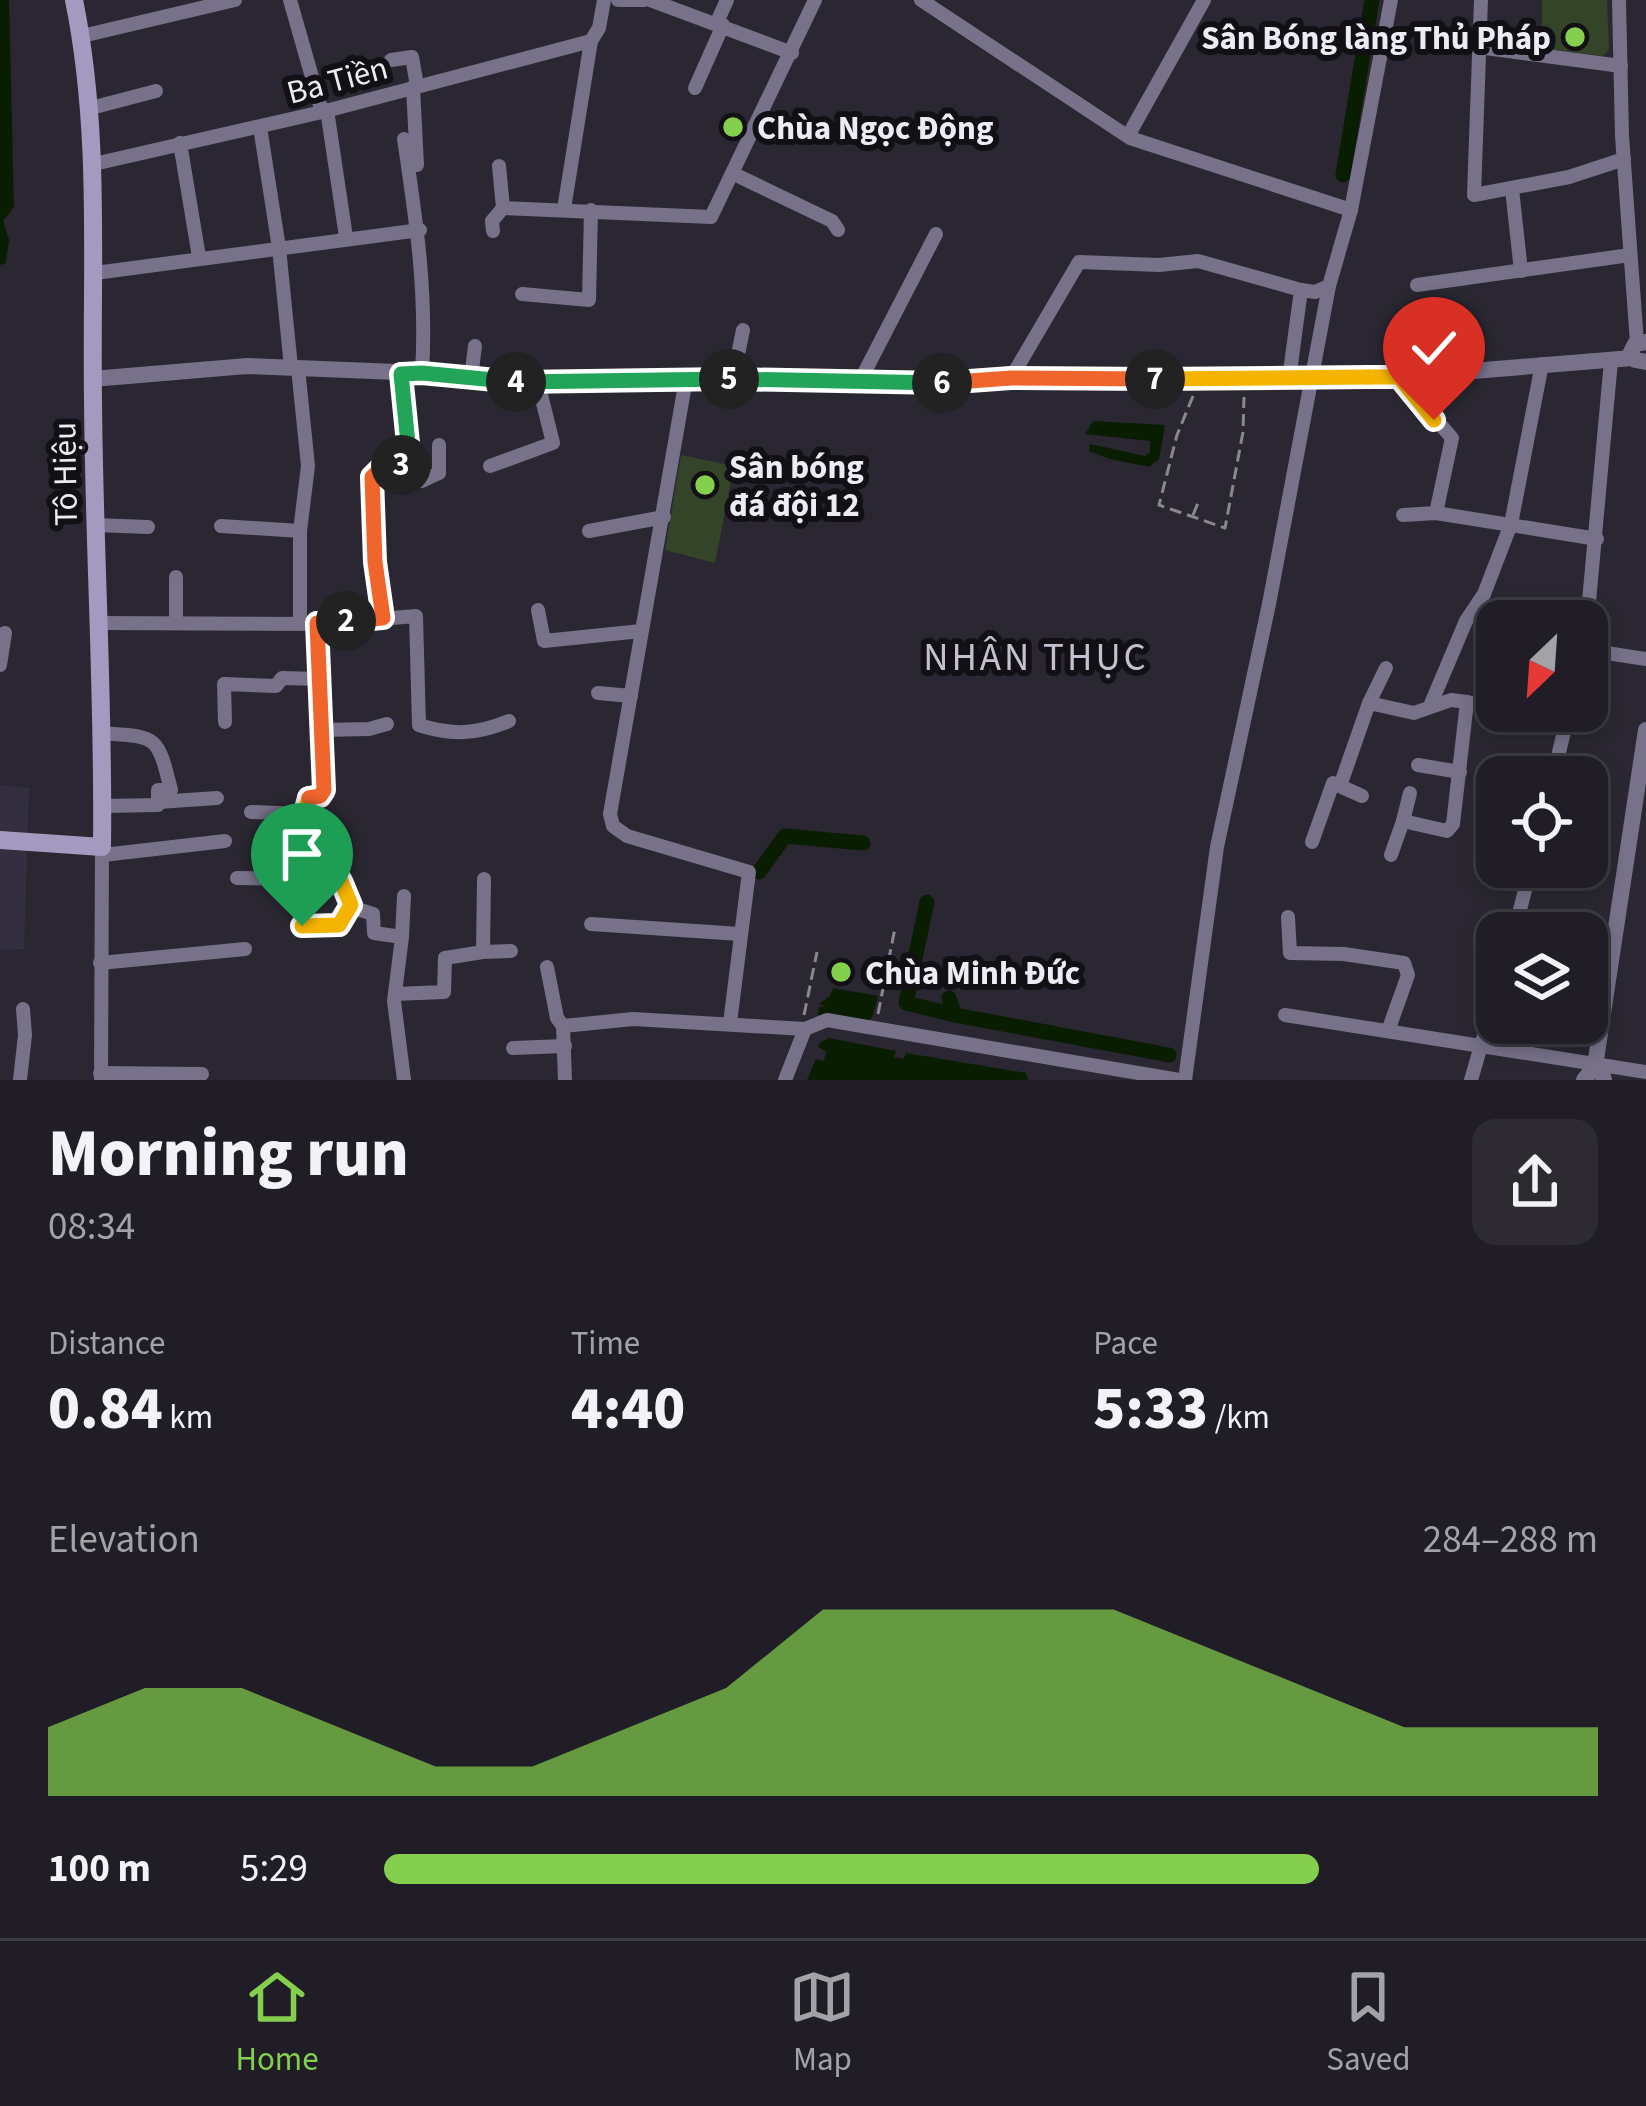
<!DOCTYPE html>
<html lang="en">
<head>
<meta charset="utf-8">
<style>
  :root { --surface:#201d26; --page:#2d2a32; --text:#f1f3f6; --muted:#a2a2a7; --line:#3d3b43; --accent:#84cf4d }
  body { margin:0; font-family:"Source Sans 3",sans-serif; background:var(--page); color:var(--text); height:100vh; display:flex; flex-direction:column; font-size:45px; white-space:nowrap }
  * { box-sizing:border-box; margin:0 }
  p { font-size:39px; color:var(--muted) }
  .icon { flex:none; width:66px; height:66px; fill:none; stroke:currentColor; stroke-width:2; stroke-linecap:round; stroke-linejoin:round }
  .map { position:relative; height:1080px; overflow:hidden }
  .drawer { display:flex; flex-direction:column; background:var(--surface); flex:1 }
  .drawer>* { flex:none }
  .needle { width:78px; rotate:205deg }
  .tools { position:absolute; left:1476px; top:600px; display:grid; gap:24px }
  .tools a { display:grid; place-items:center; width:132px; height:132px; border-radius:24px; background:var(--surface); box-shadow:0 6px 18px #0003,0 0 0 3px var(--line); font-size:60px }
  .pin { position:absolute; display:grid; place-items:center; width:102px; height:102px; color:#fff; margin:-123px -51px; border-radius:50% 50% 50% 0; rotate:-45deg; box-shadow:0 0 12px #0007 }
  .pin .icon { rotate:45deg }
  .km { position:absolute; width:60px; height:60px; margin:-30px; border-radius:50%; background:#222; color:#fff; font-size:33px; line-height:60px; text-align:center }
  .round { display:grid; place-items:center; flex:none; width:126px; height:126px; border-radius:24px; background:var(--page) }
  .overview { display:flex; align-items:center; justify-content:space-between; height:204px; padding:0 48px }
  h1 { font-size:66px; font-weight:800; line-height:90px }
  .metrics { display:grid; grid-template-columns:repeat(3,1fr); gap:18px; height:204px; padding:12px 48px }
  .metrics div { display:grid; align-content:center }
  .metrics b { font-size:60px; font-weight:800 }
  .metrics small { font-size:33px; font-weight:400 }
  .metrics p { font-size:33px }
  .chart { height:336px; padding:24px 48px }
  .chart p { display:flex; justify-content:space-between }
  .chart svg { width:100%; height:216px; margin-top:12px; fill:var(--accent); opacity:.7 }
  ul { padding:0 48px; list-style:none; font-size:39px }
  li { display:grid; grid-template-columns:192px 144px 1fr; align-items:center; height:90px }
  li i { height:30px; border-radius:15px; background:var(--accent) }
  .tabs { display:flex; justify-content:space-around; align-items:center; height:168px; border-top:3px solid var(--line); background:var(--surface); font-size:33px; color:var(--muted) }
  .tabs a { display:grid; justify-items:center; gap:6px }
  .tabs .on { color:var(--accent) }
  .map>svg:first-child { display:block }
  .built { fill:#332e40 }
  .green { fill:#334429 }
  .water { fill:#091d00 }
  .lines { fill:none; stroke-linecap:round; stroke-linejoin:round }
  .canal { stroke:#091d00; stroke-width:15 }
  .path { stroke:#8a8791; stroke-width:3; stroke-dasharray:12 6; stroke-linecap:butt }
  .minor { stroke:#777189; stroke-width:14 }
  .tertiary { stroke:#777189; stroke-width:16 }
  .secondary { stroke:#a49ac0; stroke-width:18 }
  .split-1-casing { stroke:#fff; stroke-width:24 }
  .split-2-casing { stroke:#fff; stroke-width:24 }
  .split-3-casing { stroke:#fff; stroke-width:24 }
  .split-4-casing { stroke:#fff; stroke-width:24 }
  .split-5-casing { stroke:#fff; stroke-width:24 }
  .split-6-casing { stroke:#fff; stroke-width:24 }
  .split-7-casing { stroke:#fff; stroke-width:24 }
  .split-8-casing { stroke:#fff; stroke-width:24 }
  .split-9-casing { stroke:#fff; stroke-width:24 }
  .split-1 { stroke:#f5b400; stroke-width:15 }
  .split-2 { stroke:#f0652b; stroke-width:15 }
  .split-3 { stroke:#f0652b; stroke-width:15 }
  .split-4 { stroke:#22a559; stroke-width:15 }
  .split-5 { stroke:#22a559; stroke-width:15 }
  .split-6 { stroke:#22a559; stroke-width:15 }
  .split-7 { stroke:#f0652b; stroke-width:15 }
  .split-8 { stroke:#f5b400; stroke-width:15 }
  .split-9 { stroke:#f5b400; stroke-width:15 }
  .poi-dot { fill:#84cf4d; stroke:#121015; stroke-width:4.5 }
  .labels { text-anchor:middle; stroke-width:12; stroke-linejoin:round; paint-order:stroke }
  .poi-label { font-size:33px; font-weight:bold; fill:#edebf3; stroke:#121015; text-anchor:start }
  .street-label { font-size:33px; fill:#edebf3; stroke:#121015 }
  .quarter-label { font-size:39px; letter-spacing:3px; fill:#c4c0cf; stroke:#121015 }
</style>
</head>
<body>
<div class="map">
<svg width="1646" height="1080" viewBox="0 0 1646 1080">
  <rect width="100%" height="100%" fill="#2a2732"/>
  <polygon class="built" points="0,785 29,788 24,949 0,950"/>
  <g class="green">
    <polygon points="1542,0 1607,0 1609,49 1603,56 1542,48"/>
    <polygon points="681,455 734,466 715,563 665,550"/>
  </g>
  <g class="water">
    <polygon points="0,0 9,0 14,207 3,221 9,240 6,263 0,265"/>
    <polygon points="1093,421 1165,425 1159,459 1149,467 1110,459 1089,451 1090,444 1145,456 1150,452 1150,441 1085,434"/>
    <polygon points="833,988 878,996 872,1018 862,1023 818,1015 819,1007 826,1006 819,1004 830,996"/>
    <polygon points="829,1038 896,1051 894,1057 903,1059 906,1053 1026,1073 1028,1080 807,1080 816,1059 823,1061 827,1052 818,1047 821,1042"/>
  </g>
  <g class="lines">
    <g class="canal">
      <polyline points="1343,175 1372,0"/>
      <polyline points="759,872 785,836 863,843"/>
      <polyline points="910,982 927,902"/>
      <polyline points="909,989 906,1003 955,1015"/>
      <polyline points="949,998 955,1015 1169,1055"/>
    </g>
    <g class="path">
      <polyline points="1193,396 1177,435 1159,505 1225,528 1243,432 1244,397"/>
      <polyline points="1193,515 1198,503"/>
      <polyline points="878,1014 895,928"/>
      <polyline points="804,1015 817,952"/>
    </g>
    <g class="minor">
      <polyline points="290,0 322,112"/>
      <polyline points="618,0 644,0"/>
      <polyline points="650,0 792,53"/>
      <polyline points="921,0 1130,138 1351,210"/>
      <polyline points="1481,0 1474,195 1569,177 1624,159"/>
      <polyline points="1619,0 1622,136 1637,343"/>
      <polyline points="717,22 727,0"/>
      <polyline points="82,36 235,0"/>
      <polyline points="1478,47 1621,66"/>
      <polyline points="391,60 412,57 417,86"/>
      <polyline points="413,87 417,165"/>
      <polyline points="695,88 723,25"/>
      <polyline points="91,108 156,91"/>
      <polyline points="327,110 346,237"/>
      <polyline points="260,127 279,248 291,367"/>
      <polyline points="1128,136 1204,0"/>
      <path d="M404,139C416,220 427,290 422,373"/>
      <polyline points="180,143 199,257"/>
      <polyline points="94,164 322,112 591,41"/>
      <polyline points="499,166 503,208 711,217 815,0"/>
      <polyline points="734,174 832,221 838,230"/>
      <polyline points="1512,189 1521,271"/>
      <polyline points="564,209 591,41 599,28 604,0"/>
      <polyline points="493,231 492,221 503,208"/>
      <polyline points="95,273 420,230"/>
      <polyline points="1417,285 1630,255"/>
      <polyline points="522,294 589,300 591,210"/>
      <polyline points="298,368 308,466 300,531 300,623"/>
      <polyline points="1399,377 1452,438 1436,513"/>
      <polyline points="471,378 475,346"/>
      <polyline points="1011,378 1079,262 1159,265 1198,261 1301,290 1315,292 1329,286"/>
      <polyline points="686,379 610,814 613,826 627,836 749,872 730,1023"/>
      <polyline points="733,379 743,330"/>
      <polyline points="1289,379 1301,290"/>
      <polyline points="859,383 936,234"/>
      <polyline points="410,463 422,481 439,473 439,445"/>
      <polyline points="490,466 553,443 538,383"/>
      <polyline points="1403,515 1436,513 1597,539"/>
      <polyline points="94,525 148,527"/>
      <polyline points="221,526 300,531"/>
      <polyline points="589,531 664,517"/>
      <polyline points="538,610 544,641 641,631"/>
      <polyline points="383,618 375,562 372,477 380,468 410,463 401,375"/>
      <path d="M97,623L318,624L416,616L419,725C452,736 477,734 509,721"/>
      <polyline points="176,623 176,577"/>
      <polyline points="1587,623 1611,361"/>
      <path d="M318,624L324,790L320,796L309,798C296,822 299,851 299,879L341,881L354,908L373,914L374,933L402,937L394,1001L404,1080"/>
      <polyline points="1587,650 1646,659"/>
      <polyline points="0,665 5,633"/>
      <polyline points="1386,668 1369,703 1414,713 1451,700 1467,702"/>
      <polyline points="598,693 631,696"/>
      <polyline points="1430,706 1466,621 1484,594 1511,524 1542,364"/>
      <polyline points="1514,711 1566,722"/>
      <polyline points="225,722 224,684 276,686 282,678 320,679"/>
      <polyline points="321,730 369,729 387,724"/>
      <path d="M100,733C157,737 157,733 171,790H158V805L103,806"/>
      <polyline points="1418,765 1460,772"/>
      <polyline points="1553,777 1569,711"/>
      <polyline points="1340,786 1369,703"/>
      <polyline points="158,802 217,798"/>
      <polyline points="251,812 303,814"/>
      <polyline points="1403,821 1410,793"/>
      <polyline points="1312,842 1333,783 1362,796"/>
      <polyline points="103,855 225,841"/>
      <polyline points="1391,855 1403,821 1447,831 1453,824 1467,702 1497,708"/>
      <polyline points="237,878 299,879"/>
      <polyline points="1288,917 1290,953 1344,954 1404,963 1408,975 1388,1031"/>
      <polyline points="591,924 740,934"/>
      <polyline points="302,926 339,925 351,905"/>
      <polyline points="1514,933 1531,867"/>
      <polyline points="402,937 404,896"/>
      <polyline points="483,952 511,951"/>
      <polyline points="100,963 245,949"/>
      <polyline points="547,967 557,1018 563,1026 565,1080"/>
      <polyline points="395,994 444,992 445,958 483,952 484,879"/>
      <polyline points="1285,1015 1646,1072"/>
      <polyline points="563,1026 633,1019 805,1029 827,1020 1179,1080"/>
      <polyline points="513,1048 565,1046"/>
      <polyline points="100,1073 202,1074"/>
      <polyline points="20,1080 25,1035 23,1009"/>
      <polyline points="101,1080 102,847"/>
      <polyline points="785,1080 805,1029"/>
      <polyline points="1185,1080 1217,847 1269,604 1329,286 1351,210 1391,0"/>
      <polyline points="1471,1080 1497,991"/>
    </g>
    <g class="tertiary">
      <polyline points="1646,342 1635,344 1631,352 1635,360 1646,362"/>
      <polyline points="92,379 247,366 422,373 538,383 733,379 947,383 1011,378 1289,379 1399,377 1632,358"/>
      <polyline points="1595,1066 1601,1070 1604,1080"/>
      <polyline points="1584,1080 1595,1066 1646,730"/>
    </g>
    <path class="secondary" d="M0,840L102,847C104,698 94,549 93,400C91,265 101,133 74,0"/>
  </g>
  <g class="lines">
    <g class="split-1-casing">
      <polyline id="split-1" points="302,926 339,925 351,905 341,881 299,879 299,833 309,798"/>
    </g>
    <g class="split-2-casing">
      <polyline id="split-2" points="309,798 320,796 324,790 317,623 346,621"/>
    </g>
    <g class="split-3-casing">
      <polyline id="split-3" points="346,621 383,618 375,562 372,477 380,469 401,465"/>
    </g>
    <g class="split-4-casing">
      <polyline id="split-4" points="401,465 410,463 401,374 422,373 516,382"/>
    </g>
    <g class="split-5-casing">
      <polyline id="split-5" points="516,382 729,379"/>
    </g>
    <g class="split-6-casing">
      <polyline id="split-6" points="729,379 942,383"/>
    </g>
    <g class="split-7-casing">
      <polyline id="split-7" points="942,383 1011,378 1155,379"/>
    </g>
    <g class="split-8-casing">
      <polyline id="split-8" points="1155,379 1368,377"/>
    </g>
    <g class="split-9-casing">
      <polyline id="split-9" points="1368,377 1399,377 1434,420"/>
    </g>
    <use href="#split-1" class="split-1"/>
    <use href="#split-2" class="split-2"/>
    <use href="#split-3" class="split-3"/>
    <use href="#split-4" class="split-4"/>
    <use href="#split-5" class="split-5"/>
    <use href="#split-6" class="split-6"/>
    <use href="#split-7" class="split-7"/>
    <use href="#split-8" class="split-8"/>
    <use href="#split-9" class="split-9"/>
  </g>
  <g class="poi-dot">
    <circle cx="1575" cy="37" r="12"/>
    <circle cx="733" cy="127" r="12"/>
    <circle cx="705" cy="485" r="12"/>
    <circle cx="841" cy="972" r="12"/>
  </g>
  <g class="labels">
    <g class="poi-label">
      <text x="1551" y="49" text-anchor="end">Sân Bóng làng Thủ Pháp</text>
      <text x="757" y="139">Chùa Ngọc Động</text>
      <text x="729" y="478">Sân bóng<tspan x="729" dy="38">đá đội 12</tspan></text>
      <text x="865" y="984">Chùa Minh Đức</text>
    </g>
    <g class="street-label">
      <text transform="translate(337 79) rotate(-15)" y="12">Ba Tiền</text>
      <text transform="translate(64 474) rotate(-91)" y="12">Tô Hiệu</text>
    </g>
    <g class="quarter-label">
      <text x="1036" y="670">NHÂN THỤC</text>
    </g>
  </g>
</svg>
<div class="tools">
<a><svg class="needle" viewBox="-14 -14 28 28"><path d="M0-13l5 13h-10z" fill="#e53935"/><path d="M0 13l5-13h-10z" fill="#a2a2a7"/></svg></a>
<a><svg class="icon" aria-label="locate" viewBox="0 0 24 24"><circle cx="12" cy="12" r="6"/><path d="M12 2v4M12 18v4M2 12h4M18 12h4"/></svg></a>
<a><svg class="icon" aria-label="layers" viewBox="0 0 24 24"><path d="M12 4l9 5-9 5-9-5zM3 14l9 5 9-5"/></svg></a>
</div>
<div class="pin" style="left:302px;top:926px;background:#1e9e55"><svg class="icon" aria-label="arrive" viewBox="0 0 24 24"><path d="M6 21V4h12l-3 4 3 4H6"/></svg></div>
<div class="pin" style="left:1434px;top:420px;background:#d93025"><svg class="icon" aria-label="check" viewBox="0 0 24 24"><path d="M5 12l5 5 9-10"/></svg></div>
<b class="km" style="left:346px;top:621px">2</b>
<b class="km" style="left:401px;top:465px">3</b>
<b class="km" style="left:516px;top:382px">4</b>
<b class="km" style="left:729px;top:379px">5</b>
<b class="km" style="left:942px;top:383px">6</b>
<b class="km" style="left:1155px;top:379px">7</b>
</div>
<section class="drawer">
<div class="overview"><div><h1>Morning run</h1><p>08:34</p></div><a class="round"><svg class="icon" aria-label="share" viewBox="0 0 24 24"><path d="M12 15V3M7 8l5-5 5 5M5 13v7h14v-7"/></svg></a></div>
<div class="metrics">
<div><p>Distance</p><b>0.84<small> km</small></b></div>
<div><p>Time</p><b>4:40</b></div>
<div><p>Pace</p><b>5:33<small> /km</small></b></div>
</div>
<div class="chart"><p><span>Elevation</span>284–288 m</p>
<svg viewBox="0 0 160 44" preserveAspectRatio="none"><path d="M0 44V30L10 22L20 22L30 30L40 38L50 38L60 30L70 22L80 6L90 6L100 6L110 6L120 14L130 22L140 30L150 30L160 30V44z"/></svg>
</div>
<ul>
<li><b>100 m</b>5:29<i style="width:77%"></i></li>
</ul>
</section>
<nav class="tabs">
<a class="on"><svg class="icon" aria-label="home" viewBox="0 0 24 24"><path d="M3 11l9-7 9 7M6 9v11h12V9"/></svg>Home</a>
<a><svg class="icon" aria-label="map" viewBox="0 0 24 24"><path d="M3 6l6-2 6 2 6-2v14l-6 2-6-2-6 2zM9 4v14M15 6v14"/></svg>Map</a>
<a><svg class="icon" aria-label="saved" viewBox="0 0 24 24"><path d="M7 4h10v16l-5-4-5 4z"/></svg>Saved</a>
</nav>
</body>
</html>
